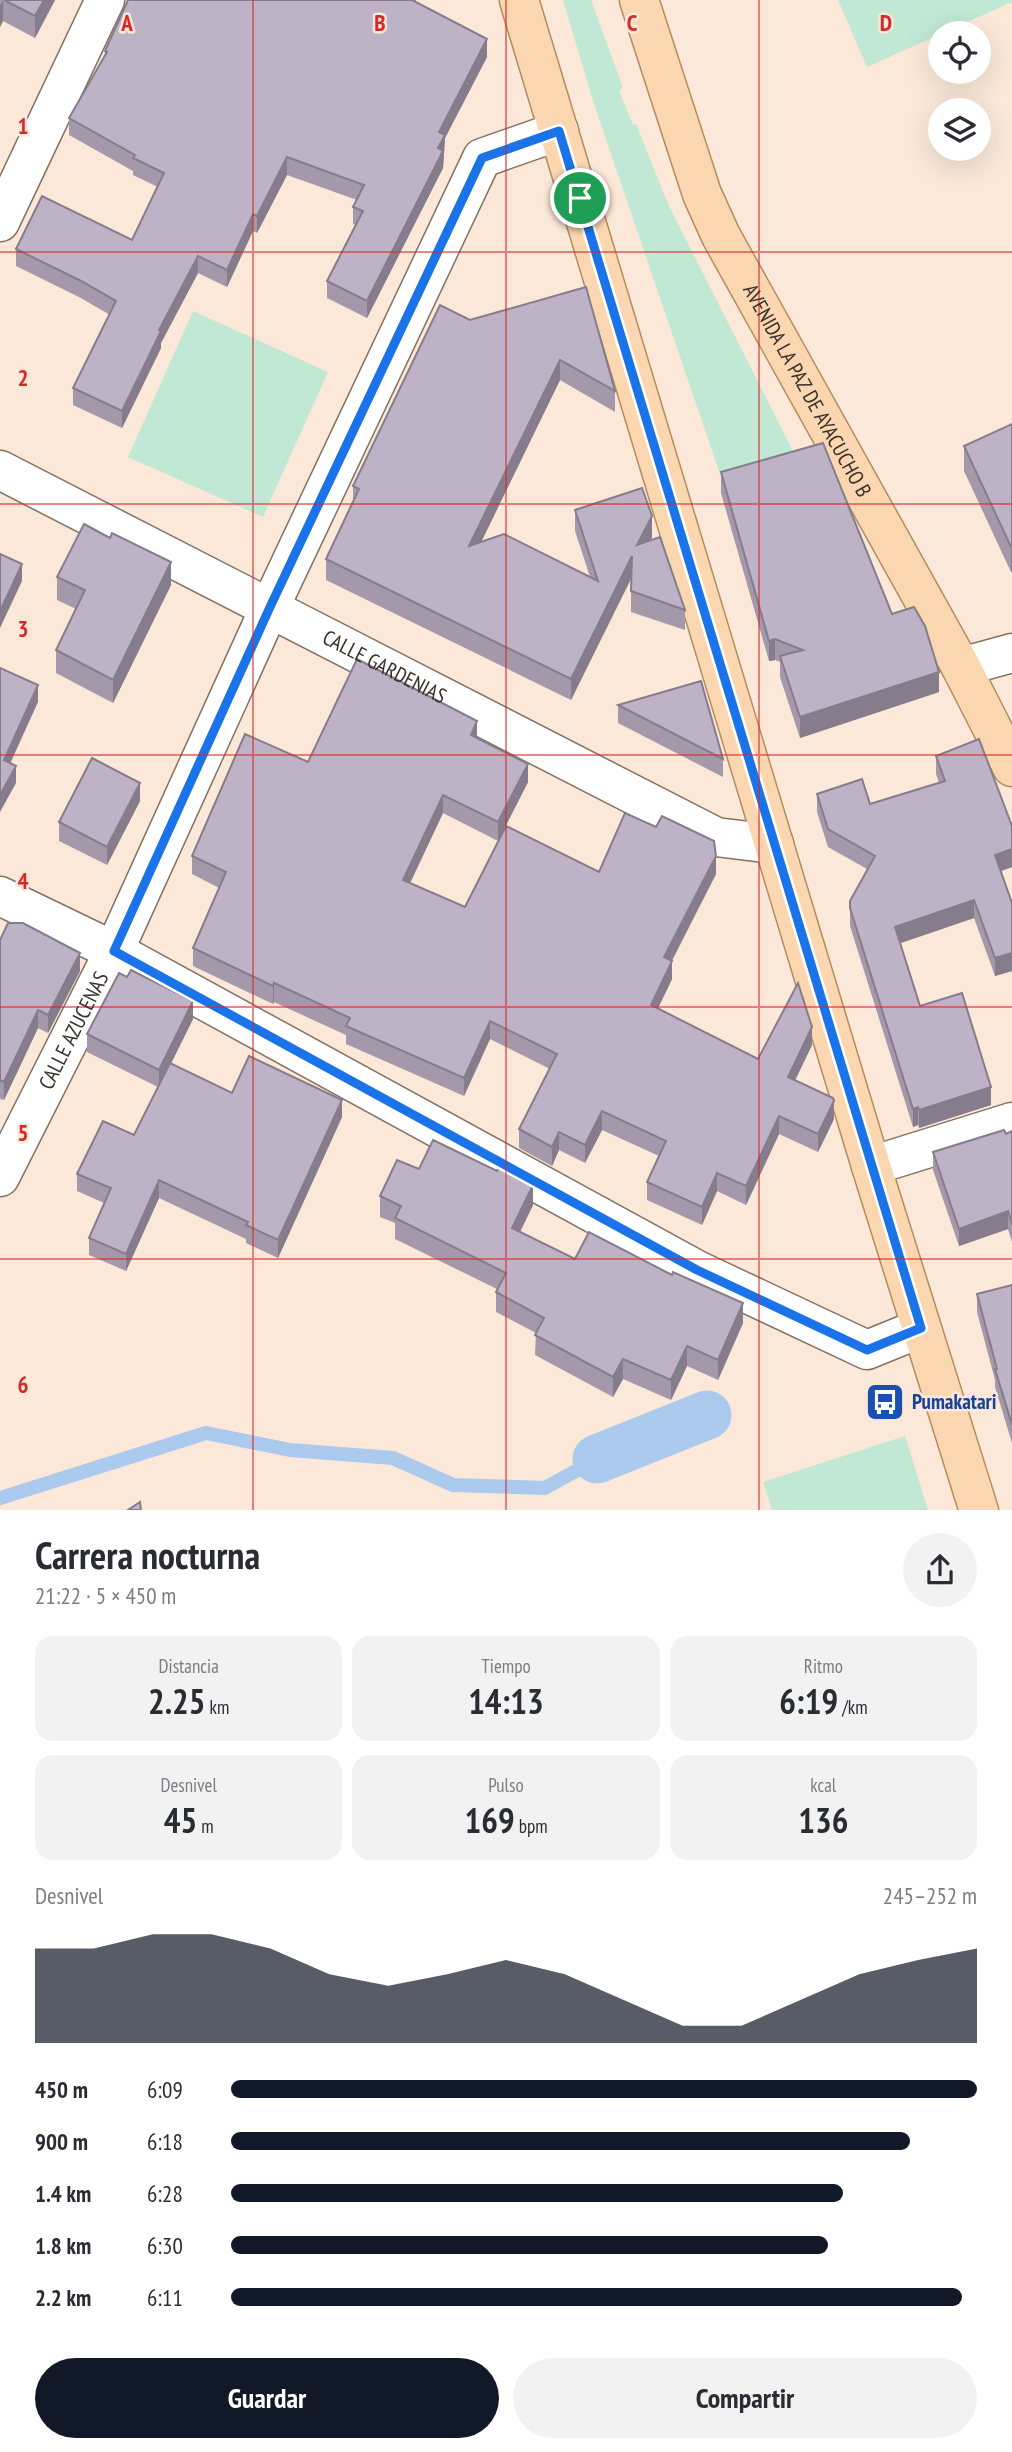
<!DOCTYPE html>
<html lang="es">
<head>
<meta charset="utf-8">
<style>
  :root { --surface:#fff; --page:#f2f2f3; --text:#2b2b33; --muted:#7c7c81; --accent:#111827 }
  body { margin:0; font-family:"PT Sans Narrow",sans-serif; background:var(--page); color:var(--text); height:100vh; display:flex; flex-direction:column; font-size:26px; white-space:nowrap }
  * { box-sizing:border-box; margin:0 }
  p { font-size:23px; color:var(--muted) }
  .icon { flex:none; width:38px; height:38px; fill:none; stroke:currentColor; stroke-width:2; stroke-linecap:round; stroke-linejoin:round }
  .map { position:relative; height:1510px; overflow:hidden }
  .sheet { display:flex; flex-direction:column; background:var(--surface); flex:1 }
  .sheet>* { flex:none }
  .buttons { position:absolute; left:928px; top:21px; display:grid; gap:14px }
  .buttons a { display:grid; place-items:center; width:63px; height:63px; border-radius:50%; background:var(--surface); box-shadow:0 7px 28px #0002; font-size:35px }
  .pin { position:absolute; display:grid; place-items:center; width:60px; height:60px; color:#fff; margin:-30px; border:4px solid #fff; border-radius:50%; box-shadow:0 2px 7px #0007 }
  .round { display:grid; place-items:center; flex:none; width:74px; height:74px; border-radius:37px; background:var(--page) }
  .head { display:flex; align-items:center; justify-content:space-between; height:119px; padding:0 35px }
  h1 { font-size:38px; font-weight:700; line-height:52px }
  .metrics { display:grid; grid-template-columns:repeat(3,1fr); gap:10px; height:119px; padding:7px 35px }
  .metrics div { display:grid; align-content:center; border-radius:18px; background:var(--page); text-align:center }
  .metrics b { font-size:35px; font-weight:700 }
  .metrics small { font-size:19px; font-weight:400 }
  .metrics p { font-size:19px }
  .chart { height:196px; padding:14px 35px }
  .chart p { display:flex; justify-content:space-between }
  .chart svg { width:100%; height:126px; margin-top:7px; fill:var(--accent); opacity:.7 }
  .primary-button { display:flex; gap:14px; margin-top:auto; padding:14px 35px }
  .primary-button a { flex:1; height:80px; border-radius:42px; background:var(--accent); color:#fff; font-size:28px; font-weight:700; line-height:80px; text-align:center }
  .primary-button a+a { background:var(--page); color:var(--text) }
  ul { padding:0 35px; list-style:none; font-size:23px }
  li { display:grid; grid-template-columns:112px 84px 1fr; align-items:center; height:52px }
  li i { height:18px; border-radius:9px; background:var(--accent) }
  .map>svg:first-child { display:block }
  .green { fill:#c0e8d4 }
  .lines { fill:none; stroke-linecap:round; stroke-linejoin:round }
  .stream { stroke:#acc9ee; stroke-width:14 }
  .canal { stroke:#acc9ee; stroke-width:49 }
  .minor-casing { stroke:#837264; stroke-width:41 }
  .major-casing { stroke:#b48c5f; stroke-width:41 }
  .minor { stroke:#fff; stroke-width:38 }
  .major { stroke:#fad7b0; stroke-width:38 }
  .wall { fill:#a399aa }
  .shaded-wall { fill:#857d8b }
  .building { fill:#beb2c6; stroke:#857d8b; stroke-width:2 }
  .route-casing { stroke:#fff; stroke-width:14 }
  .route { stroke:#1a73e8; stroke-width:9 }
  .grid { fill:none; stroke:#d62828; stroke-width:2; stroke-opacity:0.55 }
  .labels { text-anchor:middle; stroke-width:5; stroke-linejoin:round; paint-order:stroke }
  .street-label { font-size:21px; fill:#38302a; stroke:#fbe8d8 }
  .transit-label { font-size:21px; font-weight:bold; fill:#164399; stroke:#fbe8d8; text-anchor:start }
  .grid-label { font-size:23px; text-anchor:middle; font-weight:bold; fill:#d62828; stroke:#fbe8d8; stroke-width:5; stroke-linejoin:round; paint-order:stroke }
</style>
</head>
<body>
<div class="map">
<svg width="1012" height="1511" viewBox="0 0 1012 1511">
  <rect width="100%" height="100%" fill="#fbe8d8"/>
  <g class="green">
    <polygon points="563,0 591,0 623,88 619,91 633,125 636,124 669,206 798,461 722,480 594,104"/>
    <polygon points="838,0 1012,0 1012,2 867,67"/>
    <polygon points="193,311 328,372 263,517 128,457"/>
    <polygon points="905,1436 928,1510 772,1510 763,1482"/>
  </g>
  <g class="lines">
    <polyline class="stream" points="0,1498 206,1433 290,1450 393,1458 453,1485 545,1488 597,1459"/>
    <polyline class="canal" points="597,1459 707,1415"/>
    <g class="minor-casing">
      <g id="minor">
        <polyline points="0,222 105,0"/>
        <path id="s1" d="M0,470L716,837L774,844"/>
        <polyline points="961,667 1012,653"/>
        <polyline points="0,896 114,951 697,1270 867,1350 921,1328"/>
        <polyline points="871,1166 1012,1122"/>
        <path id="s2" d="M0,1177L114,951L270,607L482,158L559,131"/>
      </g>
    </g>
    <g class="major-casing">
      <g id="major">
        <polyline points="519,0 871,1166 979,1511"/>
        <path id="s3" d="M639,0L702,194L721,236L961,667L1012,767"/>
      </g>
    </g>
    <use href="#minor" class="minor"/>
    <use href="#major" class="major"/>
  </g>
  <g class="wall">
    <polygon points="0,0 55,0 35,38 3,21 0,27"/>
    <polygon points="416,0 416,2 487,57 445,138 443,168 367,318 327,298 327,281 356,225 353,224 353,207 357,200 287,175 257,233 253,231 227,287 198,273 161,343 161,348 122,428 73,405 73,388 110,315 81,298 16,266 16,249 132,240 158,187 133,175 133,171 69,135 69,118 105,56 105,51"/>
    <polygon points="586,287 615,391 615,412 560,380 481,542 590,577 575,531 575,510 652,537 650,541 685,610 685,630 631,612 631,577 571,700 326,580 326,559 353,502 353,486 470,320"/>
    <polygon points="1012,424 1012,572 1011,572 964,471 964,446"/>
    <polygon points="721,472 892,614 939,692 800,738 780,677 780,662 775,660 769,661 721,493"/>
    <polygon points="57,577 171,585 113,703 56,673 56,650 76,609 57,600"/>
    <polygon points="618,705 723,759 723,777 618,723"/>
    <polygon points="477,739 528,782 498,841 443,813 410,883 465,907 599,872 716,874 672,961 672,979 658,1008 758,1059 812,1045 795,1080 834,1119 818,1152 779,1134 746,1205 717,1191 702,1225 647,1200 647,1182 659,1156 602,1130 585,1163 559,1150 552,1166 519,1148 519,1129 550,1069 490,1039 464,1096 346,1044 346,1035 274,1002 273,1004 193,966 193,948 219,888 192,874 192,856 308,762"/>
    <polygon points="936,756 1012,826 1012,867 1001,871 1012,903 1012,971 995,976 974,918 900,943 920,1006 991,1105 919,1128 918,1125 913,1127 850,926 850,901 867,869 828,847 817,812 817,794 870,804 939,783 936,774"/>
    <polygon points="140,801 107,865 59,841 59,822"/>
    <polygon points="0,940 80,971 48,1033 38,1028 4,1100 0,1099"/>
    <polygon points="193,1019 171,1063 232,1093 342,1117 278,1258 246,1243 246,1239 159,1198 126,1271 89,1255 89,1238 104,1203 77,1191 77,1174 134,1135 158,1087 87,1052 87,1034"/>
    <polygon points="1012,1131 1012,1242 1008,1229 959,1246 933,1170 933,1152"/>
    <polygon points="419,1169 533,1205 520,1232 575,1259 743,1323 718,1380 687,1366 671,1400 623,1379 613,1397 535,1355 536,1333 496,1312 496,1292 497,1289 395,1239 395,1223 380,1217 380,1196"/>
    <polygon points="1012,1285 1012,1443 995,1387 995,1380 977,1312 977,1294"/>
  </g>
  <g class="shaded-wall">
    <polygon points="3,0 3,21 0,27 0,5"/>
    <polygon points="44,0 55,0 35,38 35,16"/>
    <polygon points="487,39 487,57 445,138 443,168 367,318 367,301 439,132"/>
    <polygon points="287,157 287,175 257,233 257,216"/>
    <polygon points="253,214 253,231 227,287 227,270"/>
    <polygon points="198,256 198,273 161,343 161,348 122,428 122,411 159,330"/>
    <polygon points="560,360 560,380 469,567 469,546"/>
    <polygon points="652,516 652,537 637,566 637,545"/>
    <rect x="1011" y="547" width="1" height="25"/>
    <polygon points="632,556 632,577 571,700 571,679"/>
    <polygon points="171,562 171,585 113,703 113,680"/>
    <polygon points="22,564 22,581 0,628 0,611"/>
    <polygon points="775,639 775,660 769,661 769,641"/>
    <polygon points="939,672 939,692 800,738 800,717"/>
    <polygon points="38,685 38,702 4,777 4,760"/>
    <polygon points="477,721 477,739 471,735"/>
    <polygon points="528,764 528,782 498,841 498,822"/>
    <polygon points="16,766 16,783 0,812 0,795"/>
    <polygon points="140,783 140,801 107,865 107,847"/>
    <polygon points="443,795 443,813 403,898 403,880"/>
    <polygon points="1012,849 1012,867 995,873 995,855"/>
    <polygon points="716,856 716,874 664,975 664,957"/>
    <polygon points="974,900 974,918 895,945 895,927"/>
    <polygon points="80,953 80,971 48,1033 48,1015"/>
    <polygon points="1012,953 1012,971 995,976 995,958"/>
    <polygon points="672,961 672,979 651,1023 651,1005"/>
    <polygon points="274,983 274,1002 273,1004 273,986"/>
    <polygon points="193,1001 193,1019 159,1088 159,1070"/>
    <polygon points="38,1010 38,1028 4,1100 4,1082"/>
    <polygon points="490,1021 490,1039 464,1096 464,1078"/>
    <polygon points="812,1027 812,1045 788,1095 788,1077"/>
    <polygon points="991,1087 991,1105 919,1128 919,1110"/>
    <polygon points="342,1100 342,1117 278,1258 278,1240"/>
    <polygon points="834,1101 834,1119 818,1152 818,1134"/>
    <polygon points="918,1107 918,1125 913,1127 913,1109"/>
    <polygon points="602,1111 602,1130 585,1163 585,1145"/>
    <polygon points="779,1116 779,1134 746,1205 746,1186"/>
    <polygon points="559,1132 559,1150 552,1166 552,1147"/>
    <polygon points="717,1173 717,1191 702,1225 702,1207"/>
    <polygon points="159,1180 159,1198 126,1271 126,1254"/>
    <polygon points="533,1185 533,1205 512,1248 512,1228"/>
    <polygon points="1008,1211 1008,1229 959,1246 959,1229"/>
    <polygon points="743,1303 743,1323 718,1380 718,1360"/>
    <polygon points="687,1346 687,1366 671,1400 671,1380"/>
    <polygon points="623,1359 623,1379 613,1397 613,1377"/>
  </g>
  <g class="building">
    <polygon points="4,0 44,0 35,16"/>
    <polygon points="128,0 412,0 487,39 439,132 445,135 438,148 443,151 367,301 327,281 363,211 353,207 364,185 287,157 257,216 253,214 227,270 198,256 159,330 161,331 122,411 73,388 116,301 81,281 16,249 42,196 132,240 164,173 133,158 135,155 69,118 107,52 105,51"/>
    <polygon points="586,287 615,391 560,360 469,546 504,534 598,581 575,510 642,488 652,516 637,545 660,537 685,610 631,591 632,556 571,679 326,559 359,489 353,486 440,305 470,320"/>
    <polygon points="1012,424 1012,547 1011,547 964,446"/>
    <polygon points="823,443 892,614 914,607 925,626 939,672 800,717 780,656 803,650 775,639 769,641 721,472"/>
    <polygon points="84,524 110,538 112,533 171,562 113,680 56,650 85,590 57,577"/>
    <polygon points="0,554 22,564 0,611"/>
    <polygon points="357,659 477,721 471,735 528,764 498,822 443,795 403,880 465,907 506,826 599,872 625,813 656,827 662,816 714,841 716,856 664,957 672,961 651,1005 758,1059 798,983 812,1027 788,1077 833,1098 834,1101 818,1134 779,1116 746,1186 717,1173 702,1207 647,1182 666,1141 602,1111 585,1145 559,1132 552,1147 519,1129 557,1054 490,1021 464,1078 346,1026 350,1018 274,983 273,986 193,948 226,872 192,856 245,734 308,762"/>
    <polygon points="0,668 38,685 4,760 16,766 0,795"/>
    <polygon points="701,681 723,759 618,705"/>
    <polygon points="979,739 1012,826 1012,849 995,855 1012,903 1012,953 995,958 974,900 895,927 920,1006 962,993 991,1087 919,1110 918,1107 913,1109 850,908 850,901 875,856 828,829 817,794 862,779 870,804 945,781 936,756"/>
    <polygon points="92,758 140,783 107,847 59,822"/>
    <polygon points="8,923 23,923 80,953 48,1015 38,1010 4,1082 0,1080 0,940"/>
    <polygon points="131,970 193,1001 159,1070 87,1034 119,973 127,977"/>
    <polygon points="249,1056 342,1100 278,1240 246,1225 248,1222 159,1180 126,1254 89,1238 111,1188 77,1174 103,1121 134,1135 170,1063 232,1093"/>
    <polygon points="1004,1130 1006,1134 1012,1131 1012,1224 1008,1211 959,1229 933,1152"/>
    <polygon points="433,1140 497,1171 499,1166 533,1185 512,1228 575,1259 589,1232 672,1275 673,1272 743,1303 718,1360 687,1346 671,1380 623,1359 613,1377 535,1335 544,1318 496,1292 506,1273 395,1218 401,1206 380,1196 397,1160 419,1169"/>
    <polygon points="1012,1285 1012,1425 995,1369 997,1369 977,1294"/>
    <polygon points="140,1502 141,1510 128,1510"/>
  </g>
  <g class="lines">
    <g class="route-casing">
      <polygon id="route" points="559,131 921,1328 867,1350 697,1270 114,951 270,607 482,158"/>
    </g>
    <use href="#route" class="route"/>
  </g>
  <path class="grid" d="M253,0V1511M506,0V1511M759,0V1511M0,252H1012M0,504H1012M0,755H1012M0,1007H1012M0,1259H1012"/>
  <defs>
    <g id="bus-square" transform="scale(2.0125)"><rect x="-9" y="-9" width="18" height="18" rx="4" fill="#1a4fb4" stroke="#fbe8d8"/><path d="M-5-6H5V4H4V6H2V4H-2V6H-4V4H-5ZM-3.5-4V0h7V-4ZM-3.5 1.2v1.5H-2V1.2ZM2 1.2v1.5H3.5V1.2Z" fill="#fff"/></g>
  </defs>
  <g fill-rule="evenodd">
    <use href="#bus-square" x="885" y="1402"/>
  </g>
  <g class="labels">
    <g class="street-label">
      <text dy="7" stroke="none"><textPath href="#s3" startOffset="427">AVENIDA LA PAZ DE AYACUCHO B</textPath></text>
      <text dy="7" stroke="none"><textPath href="#s1" startOffset="432">CALLE GARDENIAS</textPath></text>
      <text dy="7" stroke="none"><textPath href="#s2" startOffset="164">CALLE AZUCENAS</textPath></text>
    </g>
    <g class="transit-label">
      <text x="912" y="1409">Pumakatari</text>
    </g>
  </g>
  <g class="grid-label">
    <text x="127" y="31">A</text>
    <text x="380" y="31">B</text>
    <text x="632" y="31">C</text>
    <text x="886" y="31">D</text>
    <text x="23" y="134">1</text>
    <text x="23" y="386">2</text>
    <text x="23" y="637">3</text>
    <text x="23" y="889">4</text>
    <text x="23" y="1141">5</text>
    <text x="23" y="1393">6</text>
  </g>
</svg>
<div class="buttons">
<a><svg class="icon" aria-label="locate" viewBox="0 0 24 24"><circle cx="12" cy="12" r="6"/><path d="M12 2v4M12 18v4M2 12h4M18 12h4"/></svg></a>
<a><svg class="icon" aria-label="layers" viewBox="0 0 24 24"><path d="M12 4l9 5-9 5-9-5zM3 14l9 5 9-5"/></svg></a>
</div>
<div class="pin" style="left:580px;top:198px;background:#1e9e55"><svg class="icon" aria-label="arrive" viewBox="0 0 24 24"><path d="M6 21V4h12l-3 4 3 4H6"/></svg></div>
</div>
<section class="sheet">
<div class="head"><div><h1>Carrera nocturna</h1><p>21:22 · 5 × 450 m</p></div><a class="round"><svg class="icon" aria-label="share" viewBox="0 0 24 24"><path d="M12 15V3M7 8l5-5 5 5M5 13v7h14v-7"/></svg></a></div>
<div class="metrics">
<div><p>Distancia</p><b>2.25<small> km</small></b></div>
<div><p>Tiempo</p><b>14:13</b></div>
<div><p>Ritmo</p><b>6:19<small> /km</small></b></div>
</div>
<div class="metrics">
<div><p>Desnivel</p><b>45<small> m</small></b></div>
<div><p>Pulso</p><b>169<small> bpm</small></b></div>
<div><p>kcal</p><b>136</b></div>
</div>
<div class="chart"><p><span>Desnivel</span>245–252 m</p>
<svg viewBox="0 0 160 44" preserveAspectRatio="none"><path d="M0 44V11L10 11L20 6L30 6L40 11L50 20L60 24L70 20L80 15L90 20L100 29L110 38L120 38L130 29L140 20L150 15L160 11V44z"/></svg>
</div>
<ul>
<li><b>450 m</b>6:09<i style="width:100%"></i></li>
<li><b>900 m</b>6:18<i style="width:91%"></i></li>
<li><b>1.4 km</b>6:28<i style="width:82%"></i></li>
<li><b>1.8 km</b>6:30<i style="width:80%"></i></li>
<li><b>2.2 km</b>6:11<i style="width:98%"></i></li>
</ul>
<div class="primary-button"><a>Guardar</a><a>Compartir</a></div>
</section>
</body>
</html>
